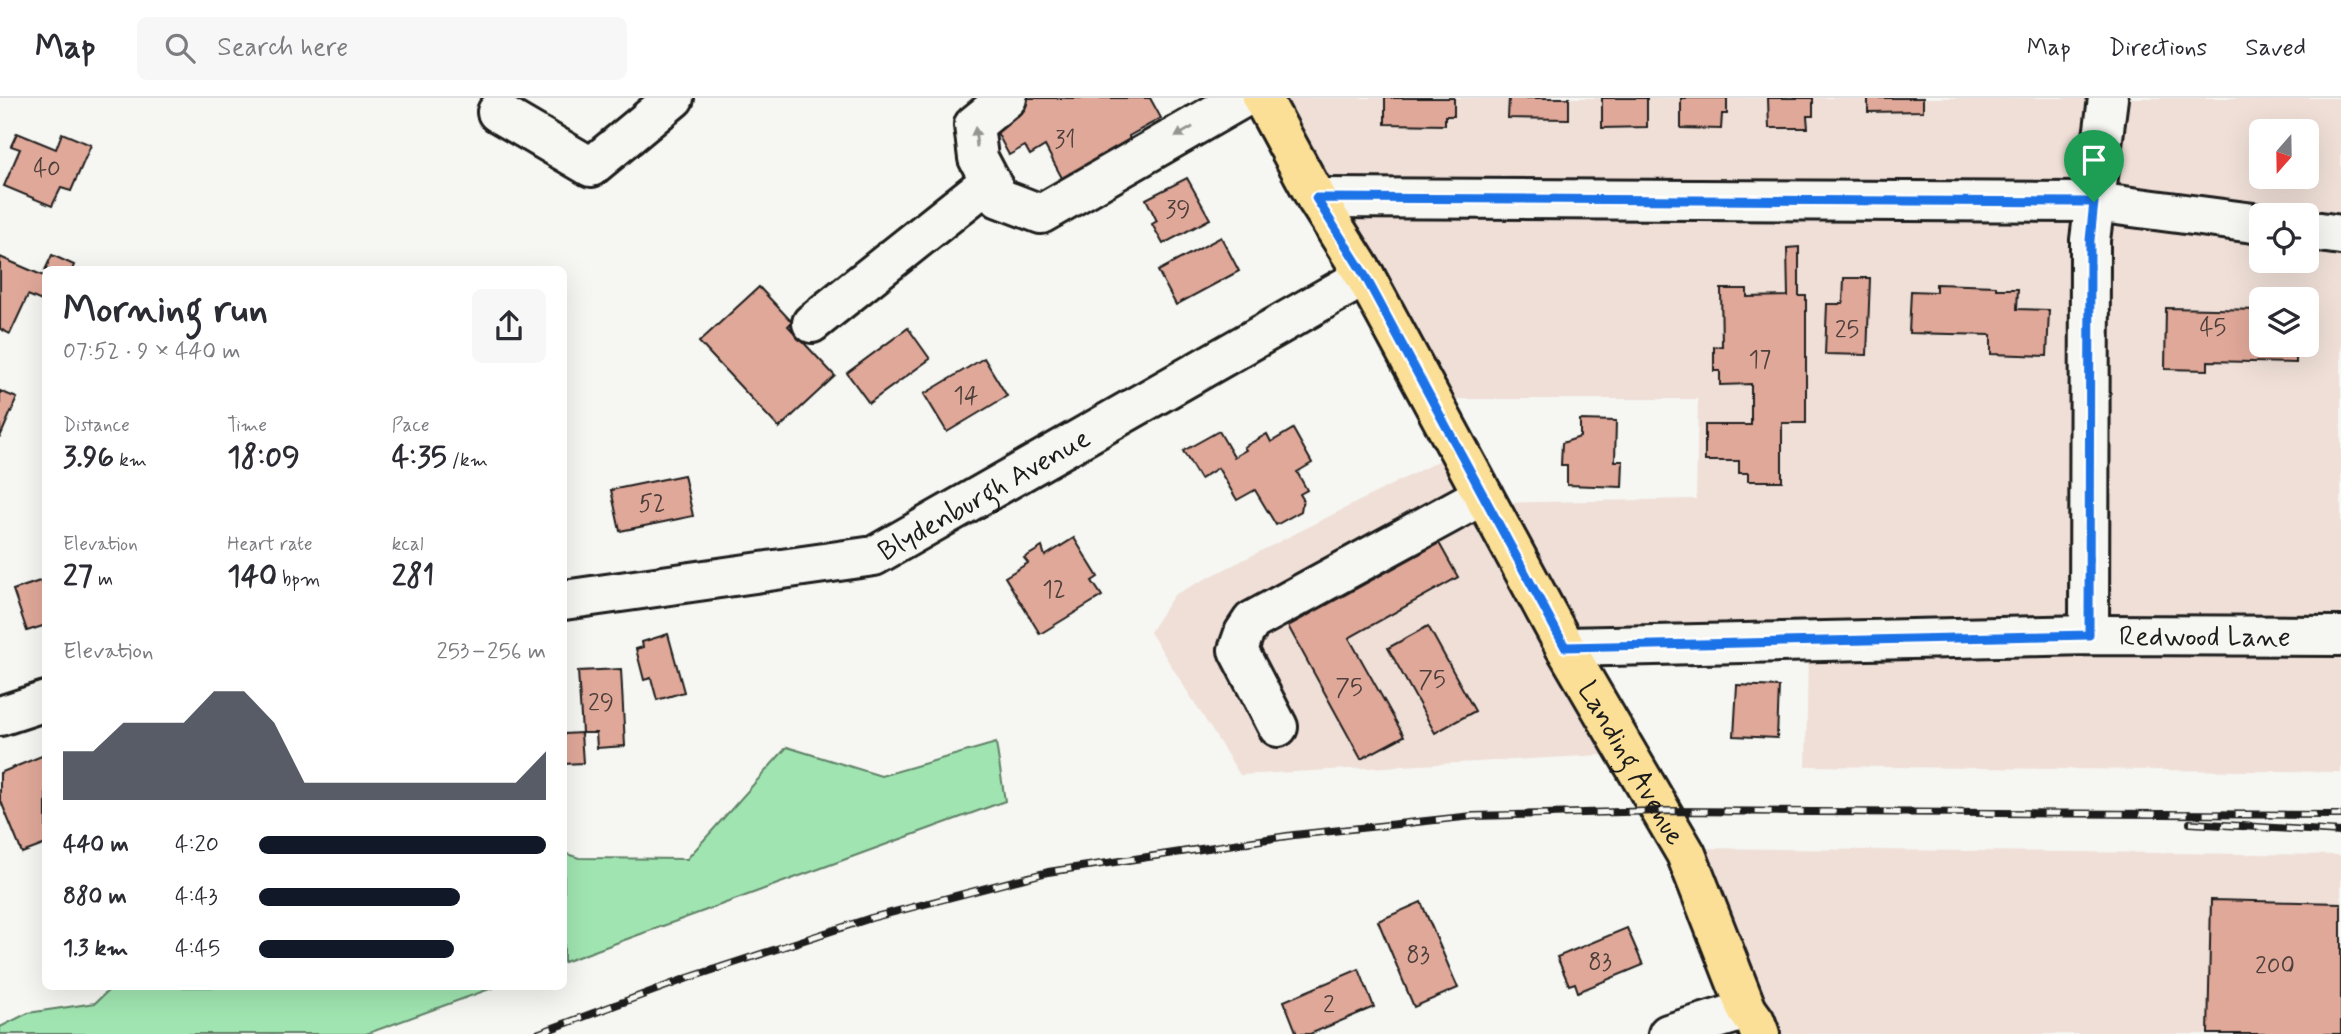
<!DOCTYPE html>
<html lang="en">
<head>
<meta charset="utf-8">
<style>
  :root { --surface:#fff; --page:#f7f7f7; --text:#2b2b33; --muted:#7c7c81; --line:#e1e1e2; --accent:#111827 }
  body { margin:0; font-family:Mynerve,sans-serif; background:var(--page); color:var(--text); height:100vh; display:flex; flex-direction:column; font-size:26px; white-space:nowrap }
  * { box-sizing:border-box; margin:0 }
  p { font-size:23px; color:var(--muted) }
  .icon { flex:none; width:38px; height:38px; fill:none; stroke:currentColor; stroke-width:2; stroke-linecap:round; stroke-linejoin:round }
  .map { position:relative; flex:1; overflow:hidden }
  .drawer { position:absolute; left:42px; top:168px; width:525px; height:724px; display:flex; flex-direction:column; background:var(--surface); border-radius:10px; box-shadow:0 7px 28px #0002 }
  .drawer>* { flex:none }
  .needle { width:46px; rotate:200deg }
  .buttons { position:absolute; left:2249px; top:21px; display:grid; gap:14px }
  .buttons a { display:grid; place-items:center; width:70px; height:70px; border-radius:10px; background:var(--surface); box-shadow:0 7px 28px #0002; font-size:35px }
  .pin { position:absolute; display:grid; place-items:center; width:60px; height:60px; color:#fff; margin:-72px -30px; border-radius:50% 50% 50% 0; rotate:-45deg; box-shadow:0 0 7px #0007 }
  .pin .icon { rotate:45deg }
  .round { display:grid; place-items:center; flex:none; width:74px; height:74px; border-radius:10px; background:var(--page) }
  .headline { display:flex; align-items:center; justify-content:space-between; height:119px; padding:0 21px }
  h1 { font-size:38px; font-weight:800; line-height:52px }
  .figures { display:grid; grid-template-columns:repeat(3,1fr); gap:10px; height:119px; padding:7px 21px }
  .figures div { display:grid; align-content:center }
  .figures b { font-size:30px; font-weight:800 }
  .figures small { font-size:19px; font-weight:400 }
  .figures p { font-size:19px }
  .chart { height:196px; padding:14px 21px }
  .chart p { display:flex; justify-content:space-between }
  .chart svg { width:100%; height:126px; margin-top:7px; fill:var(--accent); opacity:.7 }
  ul { padding:0 21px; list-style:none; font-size:23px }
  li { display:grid; grid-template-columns:112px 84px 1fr; align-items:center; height:52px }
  li i { height:18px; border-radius:9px; background:var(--accent) }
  header { display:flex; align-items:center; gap:42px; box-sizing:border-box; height:98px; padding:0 35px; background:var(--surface); border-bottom:2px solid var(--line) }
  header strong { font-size:33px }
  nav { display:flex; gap:38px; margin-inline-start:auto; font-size:24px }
  .search { width:490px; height:63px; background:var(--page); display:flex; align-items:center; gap:18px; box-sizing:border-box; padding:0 24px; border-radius:10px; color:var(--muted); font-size:26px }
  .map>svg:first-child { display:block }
  .built { fill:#efdfd7; fill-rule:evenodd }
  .green { fill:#a0e5b1; stroke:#5e8066; stroke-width:2 }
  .building { fill:#e0a899; stroke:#1c1c1c; stroke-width:2 }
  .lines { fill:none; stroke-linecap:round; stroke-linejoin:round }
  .minor-casing { stroke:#1c1c1c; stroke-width:44 }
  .major-casing { stroke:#1c1c1c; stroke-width:44 }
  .minor { stroke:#f6f6f2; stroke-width:38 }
  .major { stroke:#fbdf96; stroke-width:38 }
  .rail-casing { stroke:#1c1c1c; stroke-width:8 }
  .rail { stroke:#f6f6f2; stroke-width:5; stroke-dasharray:16; stroke-linecap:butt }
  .oneway { fill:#949492 }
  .route-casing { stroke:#fff; stroke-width:14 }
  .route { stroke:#1a73e8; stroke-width:9 }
  .labels { text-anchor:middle; stroke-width:5; stroke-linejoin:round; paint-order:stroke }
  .number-label { font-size:24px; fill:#4d3f3b }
  .street-label { font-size:28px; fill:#1c1c1c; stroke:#f6f6f2 }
</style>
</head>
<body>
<header>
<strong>Map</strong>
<div class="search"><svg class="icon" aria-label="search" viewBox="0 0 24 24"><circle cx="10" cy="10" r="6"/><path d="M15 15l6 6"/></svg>Search here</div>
<nav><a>Map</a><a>Directions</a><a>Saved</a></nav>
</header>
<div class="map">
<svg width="2341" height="936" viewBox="0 0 2341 936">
  <rect width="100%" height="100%" fill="#f6f6f2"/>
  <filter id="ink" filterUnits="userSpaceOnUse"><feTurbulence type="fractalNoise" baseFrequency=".0143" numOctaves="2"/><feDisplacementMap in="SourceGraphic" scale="14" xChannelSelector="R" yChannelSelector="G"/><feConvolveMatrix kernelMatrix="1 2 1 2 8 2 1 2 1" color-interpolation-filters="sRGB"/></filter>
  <g filter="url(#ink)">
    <g class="built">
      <path d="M1262,0H2341V674L1806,668L1808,553L1578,555L1621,656L1240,677L1150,534L1174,497L1464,350L1496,405L1696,401L1698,301H1436ZM2261,33H2306V79H2261ZM2261,117H2306V163H2261ZM2261,201H2306V247H2261Z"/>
      <polygon points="1685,750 2341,757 2341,936 1761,936"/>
    </g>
    <g class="green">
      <polygon points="996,645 1005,703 564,864 564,755 579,760 687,761 787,649 881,678"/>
      <polygon points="112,889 495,889 366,936 0,936 0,929 28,915 95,905"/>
    </g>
    <g class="building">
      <polygon points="1021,0 1150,0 1161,20 1129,38 1130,45 1063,82 1045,48 1030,57 1025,48 1009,57 988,18"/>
      <polygon points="1385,0 1454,0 1454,18 1445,18 1445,27 1385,26"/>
      <polygon points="1509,0 1569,0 1569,21 1508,20"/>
      <polygon points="1602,0 1647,0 1647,29 1602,30"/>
      <polygon points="1681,0 1727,0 1727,16 1722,16 1721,31 1681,30"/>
      <polygon points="1768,0 1813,0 1813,18 1807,18 1808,30 1769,30"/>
      <polygon points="1868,0 1923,0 1923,13 1868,14"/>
      <polygon points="17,35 56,51 62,35 91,47 71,93 61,90 52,108 4,88 20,51 11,48"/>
      <polygon points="1187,80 1210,121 1163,146 1152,126 1157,123 1146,101"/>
      <polygon points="1221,139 1239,173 1176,207 1158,173"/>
      <polygon points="1799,149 1799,198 1806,198 1806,325 1782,325 1782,383 1748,383 1748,375 1739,375 1739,363 1705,363 1705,327 1751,327 1751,286 1720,287 1720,273 1714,273 1714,249 1722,248 1721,191 1747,191 1747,199 1788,198 1787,150"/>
      <polygon points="52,157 74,167 72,172 45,172"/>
      <polygon points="0,159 46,179 44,204 28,197 10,236 0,231"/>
      <polygon points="1844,180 1870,180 1867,257 1825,256 1827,206 1843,206"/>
      <polygon points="1936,186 1996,188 1996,191 2018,191 2017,211 2049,212 2047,258 1991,256 1991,237 1909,235 1911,193 1936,194"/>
      <polygon points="759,189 792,224 788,228 835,278 779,330 699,244"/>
      <polygon points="2166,210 2261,212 2261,247 2296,247 2296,265 2208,263 2208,272 2165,271"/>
      <polygon points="908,230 930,261 869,305 847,275"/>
      <polygon points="984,260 1007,298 947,334 924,296"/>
      <polygon points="0,293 17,300 0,339"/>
      <polygon points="1580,322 1616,323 1615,363 1623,363 1622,389 1567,387 1567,367 1561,367 1562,345 1580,339"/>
      <polygon points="1293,331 1312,365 1297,374 1307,392 1300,396 1303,401 1301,413 1276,427 1255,392 1237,402 1218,370 1200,381 1183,353 1219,333 1234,359 1246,352 1244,349 1267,336 1271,344"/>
      <polygon points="684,377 693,418 620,433 611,392"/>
      <polygon points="1074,440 1098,479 1092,483 1102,498 1040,536 1005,479 1028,465 1024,460 1042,449 1045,458"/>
      <polygon points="1439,445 1458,479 1349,540 1404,638 1361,661 1288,528"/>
      <polygon points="46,481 46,527 27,533 13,492"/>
      <polygon points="1428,528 1475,613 1435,635 1388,550"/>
      <polygon points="668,536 684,594 657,602 651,580 644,582 636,551 643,549 642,544"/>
      <polygon points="621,571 625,648 597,650 596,635 582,635 578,573"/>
      <polygon points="1737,587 1779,589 1777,640 1734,638"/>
      <polygon points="581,635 583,665 564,666 564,636"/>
      <polygon points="44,657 46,662 46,746 22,755 0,701 0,675"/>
      <polygon points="2211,802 2341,805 2341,936 2208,936"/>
      <polygon points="1421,804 1458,890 1414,909 1378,823"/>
      <polygon points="1627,830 1643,867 1578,894 1575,885 1569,887 1557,859"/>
      <polygon points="1359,871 1374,909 1310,936 1297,936 1284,903"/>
    </g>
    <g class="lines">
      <g class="minor-casing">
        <g id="minor">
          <polyline points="1007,0 974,27 978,60 999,100 1041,116 1243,0"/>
          <polyline points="497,14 591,69 674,0"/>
          <polyline points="1316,100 2094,104 2261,126"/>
          <polyline points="2306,132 2341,137"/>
          <polyline points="812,225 990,83"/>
          <path id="s1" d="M564,502L874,458L1365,178"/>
          <polyline points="2089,537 2090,142 2108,0"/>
          <path id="s2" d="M1565,549L2089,537L2341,538"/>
          <polyline points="0,618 46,603"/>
          <polyline points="1278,629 1238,552 1244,535 1252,523 1483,397"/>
          <polyline points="1668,936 1747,912"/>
        </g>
      </g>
      <g class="major-casing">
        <g id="major">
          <path id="s3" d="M1262,0L1316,100L1365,178L1565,549L1686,756L1747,912L1755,923L1760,936"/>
        </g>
      </g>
      <use href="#minor" class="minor"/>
      <use href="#major" class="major"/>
      <g class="rail-casing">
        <g id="rail">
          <polyline points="2190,725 2341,734"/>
          <polyline points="537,936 688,880 871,820 1048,774 1294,737 1473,718 1661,713 2341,717"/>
        </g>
      </g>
      <use href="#rail" class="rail"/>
    </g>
    <defs><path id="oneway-solid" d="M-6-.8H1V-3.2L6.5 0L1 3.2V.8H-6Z" transform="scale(1.75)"/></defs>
    <g class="oneway">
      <use href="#oneway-solid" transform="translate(1184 34) rotate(150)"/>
      <use href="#oneway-solid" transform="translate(976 39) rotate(-95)"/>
    </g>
  </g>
  <g class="lines" filter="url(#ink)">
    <g class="route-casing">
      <polygon id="route" points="1316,100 2094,104 2090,142 2089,537 1565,549 1365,178"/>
    </g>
    <use href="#route" class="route"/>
  </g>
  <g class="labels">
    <g class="number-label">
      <text x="1065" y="49">31</text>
      <text x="47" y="78">40</text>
      <text x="1178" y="119">39</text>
      <text x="2213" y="237">45</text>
      <text x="1847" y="239">25</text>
      <text x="1760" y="269">17</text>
      <text x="966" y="305">14</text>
      <text x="652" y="413">52</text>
      <text x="1054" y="499">12</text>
      <text x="1432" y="589">75</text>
      <text x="1349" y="597">75</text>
      <text x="601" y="612">29</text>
      <text x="1418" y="864">83</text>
      <text x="1600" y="871">83</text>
      <text x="2275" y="875">200</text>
      <text x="1329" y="914">2</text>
    </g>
    <g class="street-label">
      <text dy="10" stroke="none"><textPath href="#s1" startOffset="439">Blydenburgh Avenue</textPath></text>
      <text dy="10" stroke="none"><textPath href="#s2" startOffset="640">Redwood Lane</textPath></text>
      <text dy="10" stroke="none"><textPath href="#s3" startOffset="761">Landing Avenue</textPath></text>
    </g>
  </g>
</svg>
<div class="buttons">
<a><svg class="needle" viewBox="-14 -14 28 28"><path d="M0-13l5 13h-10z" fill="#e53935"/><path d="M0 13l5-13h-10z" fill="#7c7c81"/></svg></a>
<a><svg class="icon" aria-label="locate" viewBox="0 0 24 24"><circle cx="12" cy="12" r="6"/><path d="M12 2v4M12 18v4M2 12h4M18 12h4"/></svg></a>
<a><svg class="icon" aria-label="layers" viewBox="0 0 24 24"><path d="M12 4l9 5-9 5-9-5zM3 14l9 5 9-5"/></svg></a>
</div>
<div class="pin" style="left:2094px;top:104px;background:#1e9e55"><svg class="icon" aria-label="arrive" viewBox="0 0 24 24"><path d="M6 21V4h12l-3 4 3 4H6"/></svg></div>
<section class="drawer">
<div class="headline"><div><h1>Morning run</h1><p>07:52 · 9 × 440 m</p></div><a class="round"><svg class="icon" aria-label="share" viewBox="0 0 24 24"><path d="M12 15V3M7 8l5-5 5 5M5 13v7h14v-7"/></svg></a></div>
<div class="figures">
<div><p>Distance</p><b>3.96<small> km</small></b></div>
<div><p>Time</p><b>18:09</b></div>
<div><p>Pace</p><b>4:35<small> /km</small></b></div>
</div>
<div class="figures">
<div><p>Elevation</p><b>27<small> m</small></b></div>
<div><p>Heart rate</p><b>140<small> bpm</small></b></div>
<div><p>kcal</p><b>281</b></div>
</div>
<div class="chart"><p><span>Elevation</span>253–256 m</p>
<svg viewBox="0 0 160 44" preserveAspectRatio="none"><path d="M0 44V27L10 27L20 17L30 17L40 17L50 6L60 6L70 17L80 38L90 38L100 38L110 38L120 38L130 38L140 38L150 38L160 27V44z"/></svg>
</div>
<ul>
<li><b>440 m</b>4:20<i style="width:100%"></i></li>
<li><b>880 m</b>4:43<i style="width:70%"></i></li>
<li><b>1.3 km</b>4:45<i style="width:68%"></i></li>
</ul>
</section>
</div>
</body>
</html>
